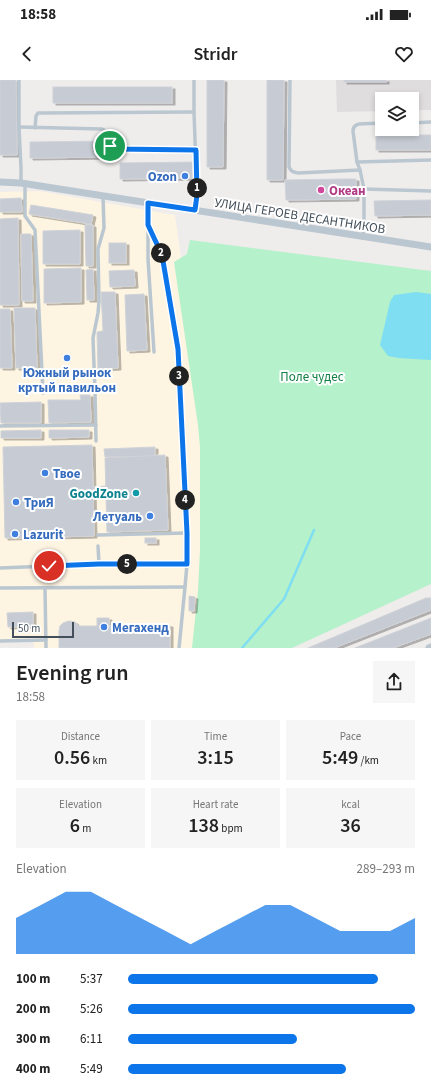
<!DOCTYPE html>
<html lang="en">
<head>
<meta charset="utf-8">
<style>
  :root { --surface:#fff; --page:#f6f6f6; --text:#222; --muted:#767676; --accent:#0c75e9 }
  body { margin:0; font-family:"Source Sans 3",sans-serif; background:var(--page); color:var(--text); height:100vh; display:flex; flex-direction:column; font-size:15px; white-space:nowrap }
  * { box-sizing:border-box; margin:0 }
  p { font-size:13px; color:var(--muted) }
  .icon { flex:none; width:22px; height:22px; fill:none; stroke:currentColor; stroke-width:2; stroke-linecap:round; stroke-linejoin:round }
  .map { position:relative; height:568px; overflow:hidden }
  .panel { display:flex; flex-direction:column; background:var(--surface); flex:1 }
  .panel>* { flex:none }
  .fabs { position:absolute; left:375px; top:12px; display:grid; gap:8px }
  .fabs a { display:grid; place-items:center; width:44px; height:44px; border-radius:0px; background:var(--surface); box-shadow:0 2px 6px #0003; font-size:20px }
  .scale { position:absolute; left:12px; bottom:10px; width:62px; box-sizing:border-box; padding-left:4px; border:2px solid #43505b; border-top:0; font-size:11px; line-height:14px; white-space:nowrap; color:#43505b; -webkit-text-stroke:3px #fff; paint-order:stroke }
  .pin { position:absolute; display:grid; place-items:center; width:34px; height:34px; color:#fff; margin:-17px; border:2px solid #fff; border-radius:50%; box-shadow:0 1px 4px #0007 }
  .km { position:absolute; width:20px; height:20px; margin:-10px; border-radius:50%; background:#222; color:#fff; font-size:11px; line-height:20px; text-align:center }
  .round { display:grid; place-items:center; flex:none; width:42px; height:42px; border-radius:0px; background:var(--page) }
  .headline { display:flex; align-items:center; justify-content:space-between; height:68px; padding:0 16px }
  h1 { font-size:22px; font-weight:600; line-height:30px }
  .figures { display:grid; grid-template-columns:repeat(3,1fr); gap:6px; height:68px; padding:4px 16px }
  .figures div { display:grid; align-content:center; border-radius:0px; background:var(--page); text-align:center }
  .figures b { font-size:20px; font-weight:600 }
  .figures small { font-size:11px; font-weight:400 }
  .figures p { font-size:11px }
  .chart { height:112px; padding:8px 16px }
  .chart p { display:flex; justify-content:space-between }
  .chart svg { width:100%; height:72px; margin-top:4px; fill:var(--accent); opacity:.7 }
  ul { padding:0 16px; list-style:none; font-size:13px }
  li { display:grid; grid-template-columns:64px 48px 1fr; align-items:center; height:30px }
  li i { height:10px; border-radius:5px; background:var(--accent) }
  .status { display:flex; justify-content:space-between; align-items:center; height:28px; padding:0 20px; background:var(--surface); direction:ltr }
  .status svg { height:11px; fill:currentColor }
  header { display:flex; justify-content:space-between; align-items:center; height:52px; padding:0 16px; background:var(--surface); font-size:18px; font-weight:600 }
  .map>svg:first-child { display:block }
  .commercial { fill:#fdf4e2 }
  .education { fill:#e0ddde }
  .green { fill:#b5f1ca }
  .water { fill:#7fdef2 }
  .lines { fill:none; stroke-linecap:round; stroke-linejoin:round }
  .stream { stroke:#7fdef2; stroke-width:2.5 }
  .building { fill:#c7cbd3; stroke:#cfd2d8; filter:url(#shadow) }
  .lane { stroke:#bbc7d0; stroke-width:3.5 }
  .street { stroke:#bbc7d0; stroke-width:7 }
  .route-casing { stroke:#fff; stroke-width:8 }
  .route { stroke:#0c75e9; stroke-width:5 }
  .shop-dot { fill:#3f7fe0; stroke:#fff; stroke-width:1.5 }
  .hotel-dot { fill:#d1479c; stroke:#fff; stroke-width:1.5 }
  .culture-dot { fill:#0f9aa8; stroke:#fff; stroke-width:1.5 }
  .labels { text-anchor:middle; stroke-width:4; stroke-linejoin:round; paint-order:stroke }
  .shop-label { font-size:13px; font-weight:bold; fill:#366cbe; stroke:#fff; text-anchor:start }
  .hotel-label { font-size:13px; font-weight:bold; fill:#b23c85; stroke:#fff; text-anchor:start }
  .street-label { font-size:13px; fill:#43505b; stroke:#fff }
  .park-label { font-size:13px; fill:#108044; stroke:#fff }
  .culture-label { font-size:13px; font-weight:bold; fill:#0d838f; stroke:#fff; text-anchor:end }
</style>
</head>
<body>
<div class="status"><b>18:58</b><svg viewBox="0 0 49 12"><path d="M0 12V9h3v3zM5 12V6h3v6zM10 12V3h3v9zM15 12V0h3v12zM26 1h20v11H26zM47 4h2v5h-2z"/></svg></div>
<header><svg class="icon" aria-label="back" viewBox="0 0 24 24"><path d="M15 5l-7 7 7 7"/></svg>Stridr<svg class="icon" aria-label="heart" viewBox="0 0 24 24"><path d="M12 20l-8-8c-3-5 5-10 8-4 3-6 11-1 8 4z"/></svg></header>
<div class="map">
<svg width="431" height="568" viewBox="0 0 431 568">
  <defs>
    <filter id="shadow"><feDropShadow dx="3" dy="2" stdDeviation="0" flood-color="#0004"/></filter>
  </defs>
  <rect width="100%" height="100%" fill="#efecec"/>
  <polygon class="commercial" points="39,111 175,135 207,363 200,568 34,568 33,560 0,560 0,112"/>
  <polygon class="education" points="336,0 431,0 431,30 412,30 412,19 382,19 382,31 337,32"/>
  <polygon class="green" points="190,160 431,191 431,504 292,568 192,568 198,511 200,470 200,367 198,345 174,182 187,174"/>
  <polygon class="water" points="416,212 431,214 431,280 398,278 388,276 380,265 390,222 394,215"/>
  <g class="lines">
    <polyline class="stream" points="242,568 284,519 314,450"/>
  </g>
  <g class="building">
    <polygon points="0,0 16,0 17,75 0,75"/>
    <polygon points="207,0 224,0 223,87 207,87"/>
    <polygon points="267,0 284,0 283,100 267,100"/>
    <rect x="344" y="0" width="42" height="2"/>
    <rect x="53" y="7" width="119" height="16"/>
    <rect x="376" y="55" width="55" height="15"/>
    <polygon points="107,61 107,77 30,78 30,62"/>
    <polygon points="195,82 195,98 120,99 120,83"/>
    <polygon points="340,99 356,99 356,119 286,120 285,100"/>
    <polygon points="21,118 22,132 0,132 0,119"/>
    <polygon points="431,120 431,135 375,136 374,121"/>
    <polygon points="31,125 93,135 91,144 29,134"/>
    <polygon points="18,138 19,225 0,225 0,139"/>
    <polygon points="85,145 93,145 93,186 86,186"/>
    <polygon points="80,150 80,184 43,184 43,151"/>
    <polygon points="21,154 31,154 33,221 22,221"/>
    <rect x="109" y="163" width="17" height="20"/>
    <polygon points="81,188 81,222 44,223 44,189"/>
    <polygon points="93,189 94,220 87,220 86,190"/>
    <polygon points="134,190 135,206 110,207 109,191"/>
    <polygon points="101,212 115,212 118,288 98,289 97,252 103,251"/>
    <polygon points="144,214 147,270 127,271 125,215"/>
    <polygon points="14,228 35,228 37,288 16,288"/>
    <polygon points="0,229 10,229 12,288 0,288"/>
    <polygon points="80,315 90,315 91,342 49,343 48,320 81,320"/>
    <polygon points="41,322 41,343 1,343 0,323"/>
    <polygon points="41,350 41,358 1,358 1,351"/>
    <polygon points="49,350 89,350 89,357 49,358"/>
    <polygon points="92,365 94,456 5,458 3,367"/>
    <polygon points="155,367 155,376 105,377 104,369"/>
    <polygon points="165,375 168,450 107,452 105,378"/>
    <polygon points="106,406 106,413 93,413 93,407"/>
    <rect x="145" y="458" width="11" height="5"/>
    <polygon points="189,516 195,517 194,531 189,531"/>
    <polygon points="426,518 431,518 431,530 334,568 308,568"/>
    <polygon points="33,532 33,546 8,547 7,533"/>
    <polygon points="97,538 109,538 109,546 170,545 170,568 59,568 59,551 60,546 63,543 69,541 75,542 79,546 97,546"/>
    <polygon points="431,538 431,554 393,568 355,568"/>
  </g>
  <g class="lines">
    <g class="lane">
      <polyline points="19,0 19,47 21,88 21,103"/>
      <polyline points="194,0 194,32 197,115 195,130"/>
      <path d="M290,0L289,87C291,92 294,92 298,93L360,90"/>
      <polyline points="412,43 431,42"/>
      <polyline points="19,47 102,49 107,52 110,66 115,69 196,70"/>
      <polyline points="35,48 36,36 38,33 41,33 194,32"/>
      <polyline points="357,82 431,80"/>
      <polyline points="25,104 25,136 35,150 43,313"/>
      <polyline points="364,109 431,111"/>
      <polyline points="148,123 148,179 154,272"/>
      <path d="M363,156L364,141V109L360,90L357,82L353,51C353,47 355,45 359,44L382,43"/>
      <polyline points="0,346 96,345"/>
      <polyline points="96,361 95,312 93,258 98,233 99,221 98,169 104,148 103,116"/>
      <polyline points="98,455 187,453"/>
      <polyline points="98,466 99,484"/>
      <polyline points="0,488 99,484 187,484 187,453 178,269 162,175 148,145"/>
      <polyline points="0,508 185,507"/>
      <polyline points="45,508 46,568"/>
      <polyline points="0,561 46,560"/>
      <polyline points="179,568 185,507 187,484"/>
    </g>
    <g class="street">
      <polyline points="0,102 21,103 431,167"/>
      <polyline points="429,568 431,567"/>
    </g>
  </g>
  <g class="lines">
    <g class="route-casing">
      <polyline id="route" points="49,486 99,484 187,484 187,453 178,269 162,175 148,145 148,123 195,130 197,115 196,70 115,69 110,66"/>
    </g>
    <use href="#route" class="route"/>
  </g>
  <g class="shop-dot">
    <circle cx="185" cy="96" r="4"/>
    <circle cx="67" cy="278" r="4"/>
    <circle cx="45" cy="393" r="4"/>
    <circle cx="16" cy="422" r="4"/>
    <circle cx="150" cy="436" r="4"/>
    <circle cx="15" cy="454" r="4"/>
    <circle cx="104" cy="547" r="4"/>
  </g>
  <circle class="hotel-dot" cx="321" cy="110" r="4"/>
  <circle class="culture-dot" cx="136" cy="413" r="4"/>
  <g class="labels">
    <g class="shop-label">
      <text x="177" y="101" text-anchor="end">Ozon</text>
      <text x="67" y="297" text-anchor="middle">Южный рынок<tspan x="67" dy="15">кртый павильон</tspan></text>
      <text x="53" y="398">Твое</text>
      <text x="24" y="427">ТриЯ</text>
      <text x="142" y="441" text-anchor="end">Летуаль</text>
      <text x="23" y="459">Lazurit</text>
      <text x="112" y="552">Мегахенд</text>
    </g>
    <g class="hotel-label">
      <text x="329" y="115">Океан</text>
    </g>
    <g class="street-label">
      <text transform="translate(300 135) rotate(9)" y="5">УЛИЦА ГЕРОЕВ ДЕСАНТНИКОВ</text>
    </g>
    <g class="park-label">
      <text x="312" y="301">Поле чудес</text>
    </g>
    <g class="culture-label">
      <text x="128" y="418">GoodZone</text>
    </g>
  </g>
</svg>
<div class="fabs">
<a><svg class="icon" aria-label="layers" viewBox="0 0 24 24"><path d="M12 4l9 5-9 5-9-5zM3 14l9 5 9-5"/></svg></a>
</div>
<div class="scale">50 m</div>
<div class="pin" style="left:110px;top:66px;background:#1e9e55"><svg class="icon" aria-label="arrive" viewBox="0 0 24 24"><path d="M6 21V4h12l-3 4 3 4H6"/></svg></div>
<div class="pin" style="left:49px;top:486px;background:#d93025"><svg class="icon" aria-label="check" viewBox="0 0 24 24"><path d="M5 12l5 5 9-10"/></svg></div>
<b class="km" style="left:197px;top:108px">1</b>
<b class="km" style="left:161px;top:173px">2</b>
<b class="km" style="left:179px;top:296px">3</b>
<b class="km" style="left:185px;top:420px">4</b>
<b class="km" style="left:127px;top:484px">5</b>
</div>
<section class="panel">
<div class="headline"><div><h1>Evening run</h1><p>18:58</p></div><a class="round"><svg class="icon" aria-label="share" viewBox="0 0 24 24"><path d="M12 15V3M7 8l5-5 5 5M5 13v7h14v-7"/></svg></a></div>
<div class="figures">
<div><p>Distance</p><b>0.56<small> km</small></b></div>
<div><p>Time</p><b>3:15</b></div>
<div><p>Pace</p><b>5:49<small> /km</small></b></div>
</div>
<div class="figures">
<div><p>Elevation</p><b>6<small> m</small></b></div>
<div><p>Heart rate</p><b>138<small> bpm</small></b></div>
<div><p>kcal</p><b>36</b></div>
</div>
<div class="chart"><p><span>Elevation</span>289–293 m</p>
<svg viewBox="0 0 160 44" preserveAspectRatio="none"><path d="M0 44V22L10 14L20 6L30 6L40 14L50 22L60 30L70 38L80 30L90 22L100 14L110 14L120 22L130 30L140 30L150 30L160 22V44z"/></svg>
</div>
<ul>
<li><b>100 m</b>5:37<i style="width:87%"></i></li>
<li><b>200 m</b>5:26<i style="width:100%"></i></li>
<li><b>300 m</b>6:11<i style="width:59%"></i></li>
<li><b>400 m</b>5:49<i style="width:76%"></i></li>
</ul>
</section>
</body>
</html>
